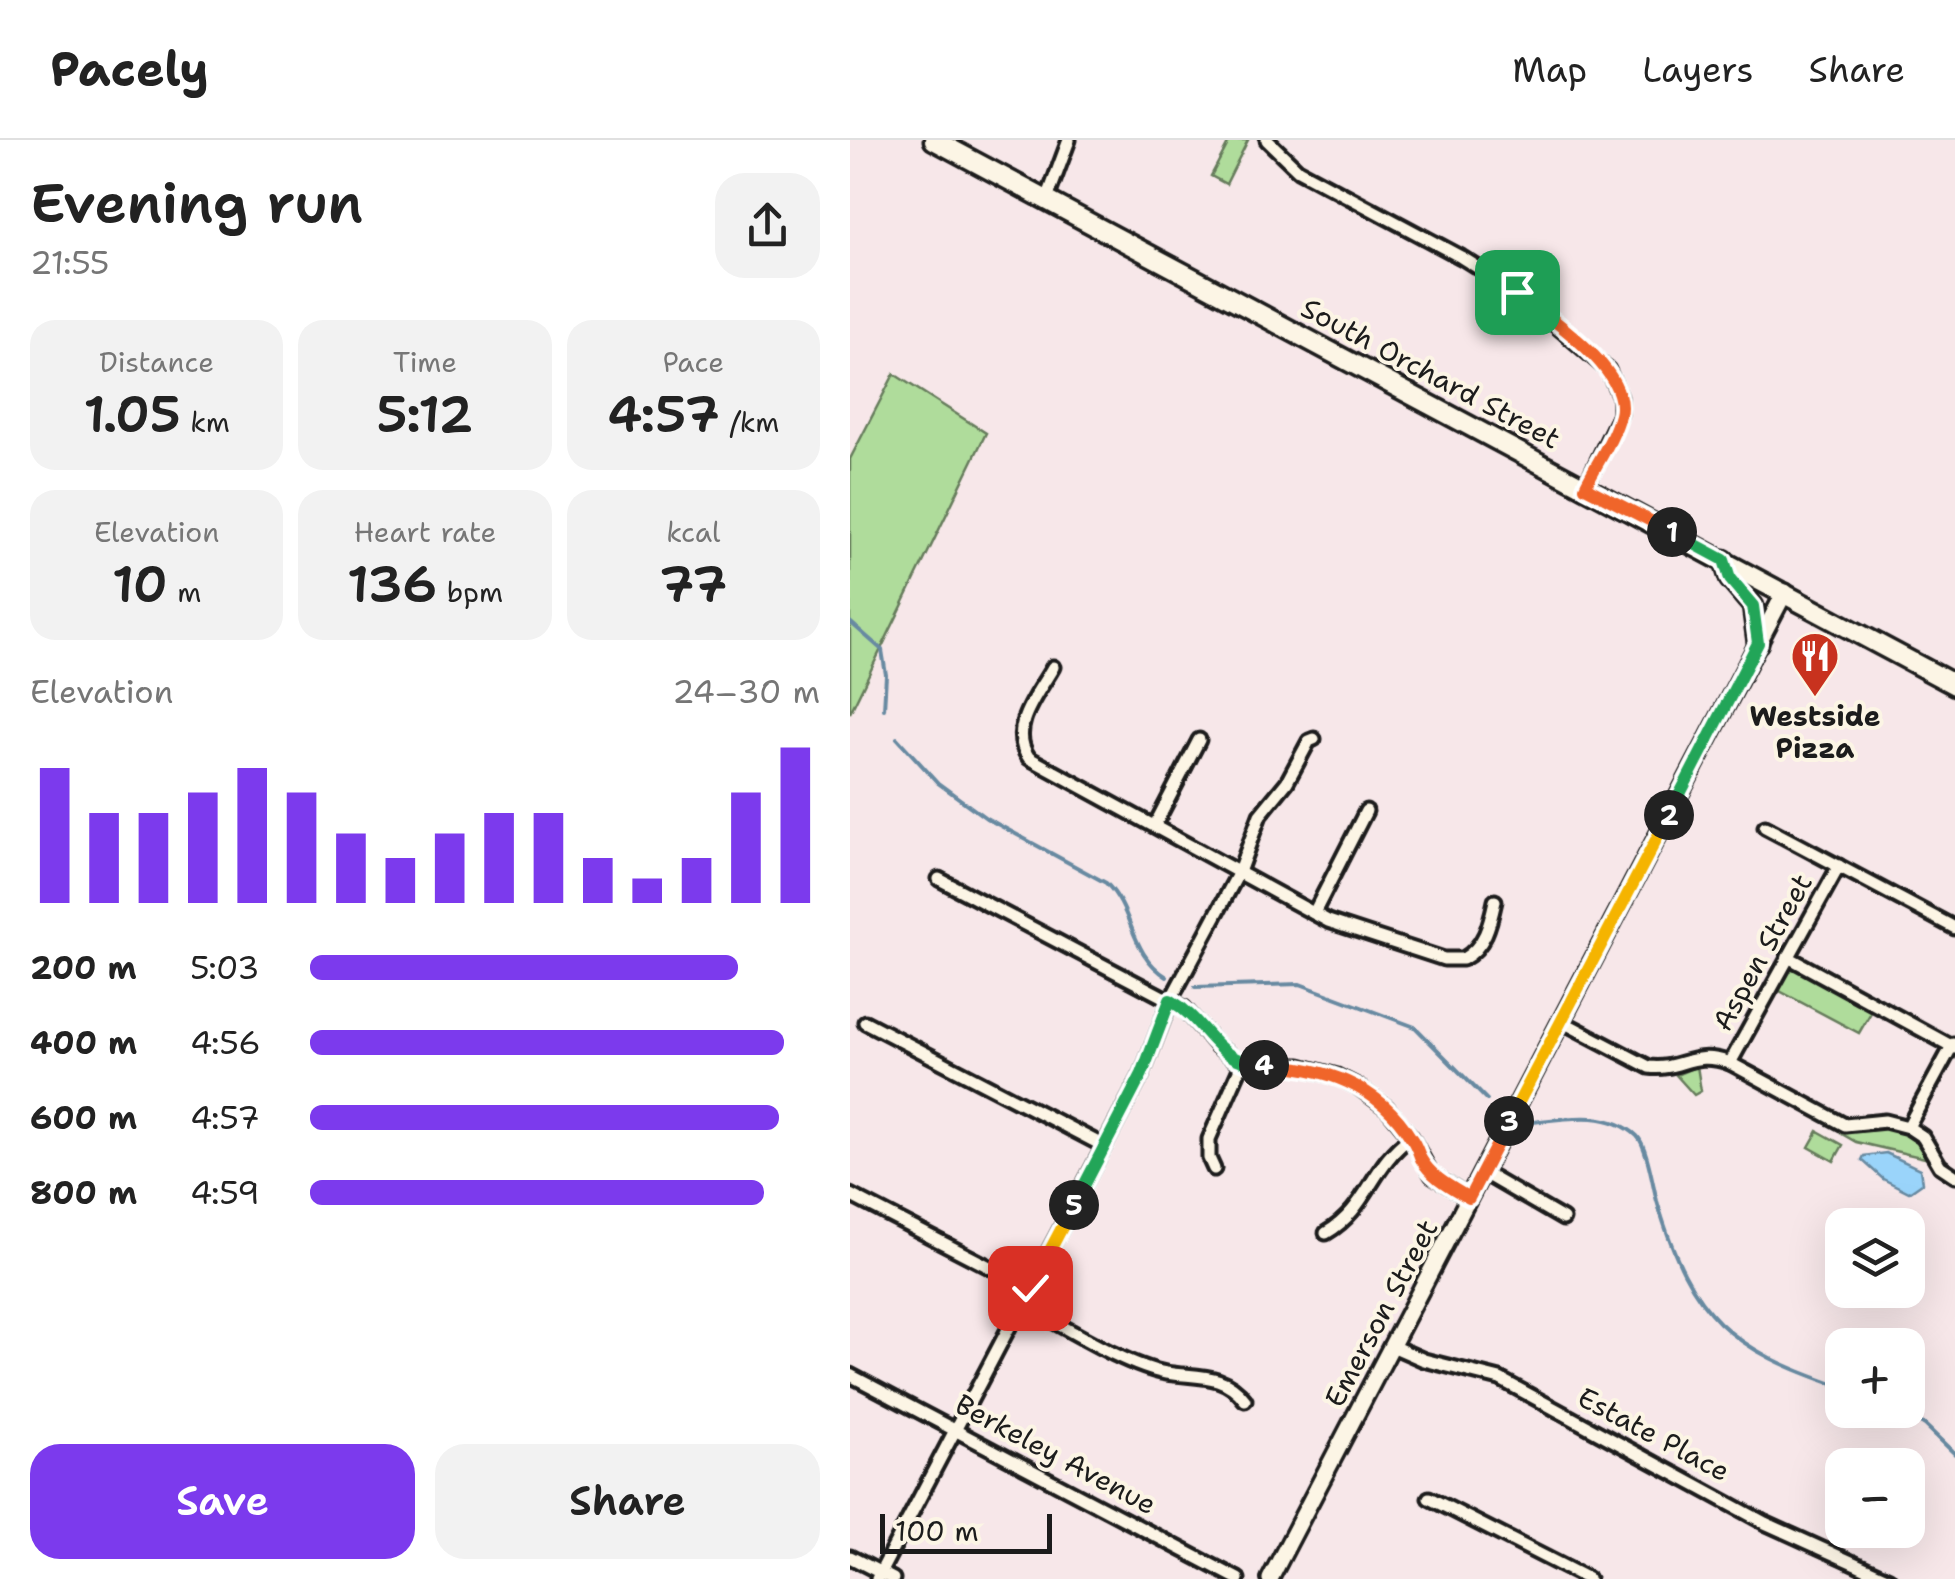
<!DOCTYPE html>
<html lang="en">
<head>
<meta charset="utf-8">
<style>
  :root { --surface:#fff; --page:#f2f2f2; --text:#222; --muted:#767676; --line:#e0e0e0; --accent:#7c3aed }
  body { margin:0; font-family:"Shantell Sans",sans-serif; background:var(--page); color:var(--text); height:100vh; display:flex; flex-direction:column; font-size:38px; white-space:nowrap }
  * { box-sizing:border-box; margin:0 }
  p { font-size:32px; color:var(--muted) }
  .icon { flex:none; width:55px; height:55px; fill:none; stroke:currentColor; stroke-width:2; stroke-linecap:round; stroke-linejoin:round }
  .map { position:relative; flex:1; overflow:hidden }
  .details { display:flex; flex-direction:column; background:var(--surface); width:850px }
  .details>* { flex:none }
  .buttons { position:absolute; left:975px; top:1068px; display:grid; gap:20px }
  .buttons a { display:grid; place-items:center; width:100px; height:100px; border-radius:20px; background:var(--surface); box-shadow:0 10px 40px #0002; font-size:50px }
  .scale { position:absolute; left:30px; bottom:25px; width:172px; box-sizing:border-box; padding-left:10px; border:5px solid #1c1c1c; border-top:0; font-size:28px; line-height:35px; white-space:nowrap; color:#1c1c1c; -webkit-text-stroke:8px #fcf5e5; paint-order:stroke }
  .pin { position:absolute; display:grid; place-items:center; width:85px; height:85px; color:#fff; margin:-42px; border-radius:20px; box-shadow:0 5px 15px #0006 }
  .km { position:absolute; width:50px; height:50px; margin:-25px; border-radius:50%; background:#222; color:#fff; font-size:28px; line-height:50px; text-align:center }
  .round { display:grid; place-items:center; flex:none; width:105px; height:105px; border-radius:30px; background:var(--page) }
  .headline { display:flex; align-items:center; justify-content:space-between; height:170px; padding:0 30px }
  h1 { font-size:55px; font-weight:600; line-height:75px }
  .metrics { display:grid; grid-template-columns:repeat(3,1fr); gap:15px; height:170px; padding:10px 30px }
  .metrics div { display:grid; align-content:center; border-radius:25px; background:var(--page); text-align:center }
  .metrics b { font-size:50px; font-weight:600 }
  .metrics small { font-size:28px; font-weight:400 }
  .metrics p { font-size:28px }
  .chart { height:280px; padding:20px 30px }
  .chart p { display:flex; justify-content:space-between }
  .chart svg { width:100%; height:180px; margin-top:10px; stroke:var(--accent); stroke-width:6 }
  .action { display:flex; gap:20px; margin-top:auto; padding:20px 30px }
  .action a { flex:1; height:115px; border-radius:30px; background:var(--accent); color:#fff; font-size:40px; font-weight:600; line-height:115px; text-align:center }
  .action a+a { background:var(--page); color:var(--text) }
  ul { padding:0 30px; list-style:none; font-size:32px }
  li { display:grid; grid-template-columns:160px 120px 1fr; align-items:center; height:75px }
  li i { height:25px; border-radius:12px; background:var(--accent) }
  header { display:flex; align-items:center; gap:60px; box-sizing:border-box; height:140px; padding:0 50px; background:var(--surface); border-bottom:2px solid var(--line) }
  header strong { font-size:48px }
  nav { display:flex; gap:55px; margin-inline-start:auto; font-size:35px }
  main { display:flex; flex:1; min-height:0 }
  .map>svg:first-child { display:block }
  .green { fill:#afdc9b; stroke:#667c5c; stroke-width:2.5 }
  .water { fill:#9ad4fa; stroke:#688aa1; stroke-width:2.5 }
  .lines { fill:none; stroke-linecap:round; stroke-linejoin:round }
  .stream { stroke:#688aa1; stroke-width:4 }
  .minor-casing { stroke:#1c1c1c; stroke-width:19 }
  .secondary-casing { stroke:#1c1c1c; stroke-width:22 }
  .primary-casing { stroke:#1c1c1c; stroke-width:25 }
  .minor { stroke:#fcf5e5; stroke-width:11 }
  .secondary { stroke:#fcf5e5; stroke-width:15 }
  .primary { stroke:#fcf5e5; stroke-width:18 }
  .split-1-casing { stroke:#fff; stroke-width:20 }
  .split-2-casing { stroke:#fff; stroke-width:20 }
  .split-3-casing { stroke:#fff; stroke-width:20 }
  .split-4-casing { stroke:#fff; stroke-width:20 }
  .split-5-casing { stroke:#fff; stroke-width:20 }
  .split-6-casing { stroke:#fff; stroke-width:20 }
  .split-1 { stroke:#f0652b; stroke-width:12 }
  .split-2 { stroke:#22a559; stroke-width:12 }
  .split-3 { stroke:#f5b400; stroke-width:12 }
  .split-4 { stroke:#f0652b; stroke-width:12 }
  .split-5 { stroke:#22a559; stroke-width:12 }
  .split-6 { stroke:#f5b400; stroke-width:12 }
  .labels { text-anchor:middle; stroke-width:8; stroke-linejoin:round; paint-order:stroke }
  .street-label { font-size:28px; fill:#1c1c1c; stroke:#fcf5e5 }
  .poi-label { font-size:28px; font-weight:bold; fill:#1c1c1c; stroke:#fcf5e5 }
</style>
</head>
<body>
<header>
<strong>Pacely</strong>
<nav><a>Map</a><a>Layers</a><a>Share</a></nav>
</header>
<main>
<section class="details">
<div class="headline"><div><h1>Evening run</h1><p>21:55</p></div><a class="round"><svg class="icon" aria-label="share" viewBox="0 0 24 24"><path d="M12 15V3M7 8l5-5 5 5M5 13v7h14v-7"/></svg></a></div>
<div class="metrics">
<div><p>Distance</p><b>1.05<small> km</small></b></div>
<div><p>Time</p><b>5:12</b></div>
<div><p>Pace</p><b>4:57<small> /km</small></b></div>
</div>
<div class="metrics">
<div><p>Elevation</p><b>10<small> m</small></b></div>
<div><p>Heart rate</p><b>136<small> bpm</small></b></div>
<div><p>kcal</p><b>77</b></div>
</div>
<div class="chart"><p><span>Elevation</span>24–30 m</p>
<svg viewBox="0 0 160 44" preserveAspectRatio="none"><path d="M5 44V11M15 44V22M25 44V22M35 44V17M45 44V11M55 44V17M65 44V27M75 44V33M85 44V27M95 44V22M105 44V22M115 44V33M125 44V38M135 44V33M145 44V17M155 44V6"/></svg>
</div>
<ul>
<li><b>200 m</b>5:03<i style="width:84%"></i></li>
<li><b>400 m</b>4:56<i style="width:93%"></i></li>
<li><b>600 m</b>4:57<i style="width:92%"></i></li>
<li><b>800 m</b>4:59<i style="width:89%"></i></li>
</ul>
<div class="action"><a>Save</a><a>Share</a></div>
</section>
<div class="map">
<svg width="1105" height="1439" viewBox="0 0 1105 1439">
  <rect width="100%" height="100%" fill="#f7e7e9"/>
  <filter id="ink" filterUnits="userSpaceOnUse"><feTurbulence type="fractalNoise" baseFrequency=".01" numOctaves="2"/><feDisplacementMap in="SourceGraphic" scale="20" xChannelSelector="R" yChannelSelector="G"/><feConvolveMatrix kernelMatrix="1 2 1 2 8 2 1 2 1" color-interpolation-filters="sRGB"/></filter>
  <g filter="url(#ink)">
    <g class="green">
      <polygon points="380,0 398,0 376,44 361,36"/>
      <polygon points="44,234 136,293 0,573 0,319"/>
      <polygon points="939,829 947,829 1023,869 1009,893 926,849"/>
      <polygon points="847,926 851,951 844,955 826,935"/>
      <path d="M1030,985C1054,988 1068,996 1079,1019L1006,1002L992,994Z"/>
      <polygon points="968,991 993,1005 984,1021 959,1007"/>
    </g>
    <polygon class="water" points="1036,1013 1070,1029 1072,1043 1059,1052 1033,1039 1012,1020 1014,1016"/>
    <g class="lines">
      <g class="stream">
        <polyline points="0,482 32,510 36,535 34,569"/>
        <path d="M47,598L88,643L136,678L256,743C285,772 279,813 317,837"/>
        <polyline points="345,847 450,844 565,887 637,960"/>
        <path d="M683,982C718,978 759,970 787,996C797,1006 803,1046 807,1061C841,1177 880,1209 992,1247"/>
        <polyline points="1050,1270 1075,1285 1105,1314"/>
      </g>
      <g class="minor-casing">
        <g id="minor">
          <polyline points="417,0 448,30 611,117 667,152 758,230 770,257 770,274 735,347"/>
          <polyline points="197,59 219,0"/>
          <path d="M203,527C188,554 157,588 179,618L478,781L594,819H613C635,807 640,784 645,761"/>
          <polyline points="305,685 349,600"/>
          <polyline points="915,687 1105,788"/>
          <polyline points="89,739 334,868 367,906 392,924 450,926 487,936 507,946 537,968 561,997 582,1035 619,1058"/>
          <polyline points="464,773 516,671"/>
          <polyline points="938,817 1105,908"/>
          <path d="M711,881L799,927C831,931 842,909 880,923L995,985L1035,981L1058,987L1073,997L1090,1026L1105,1036"/>
          <polyline points="15,882 254,1006"/>
          <polyline points="880,923 989,726"/>
          <polyline points="1058,987 1103,904"/>
          <polyline points="364,1029 359,1018 359,999 392,924"/>
          <polyline points="632,1032 713,1079"/>
          <polyline points="0,1055 180,1148"/>
          <path d="M476,1093C518,1069 521,1025 561,997"/>
          <path d="M173,1165C213,1185 273,1225 316,1233C346,1238 374,1232 395,1260"/>
          <polyline points="542,1206 574,1220 650,1239 915,1383 1039,1439"/>
          <polyline points="0,1235 388,1439"/>
          <polyline points="579,1358 738,1439"/>
          <polyline points="0,1417 43,1439"/>
          <polyline points="27,1439 292,934 320,861 389,732 410,675 437,642 459,601 464,599"/>
        </g>
      </g>
      <g class="secondary-casing">
        <polyline id="secondary" points="420,1439 935,452"/>
      </g>
      <g class="primary-casing">
        <g id="primary">
          <polyline points="84,0 1105,545"/>
          <polyline points="874,420 880,439 903,466 908,503"/>
        </g>
      </g>
      <use href="#minor" class="minor"/>
      <use href="#secondary" class="secondary"/>
      <use href="#primary" class="primary"/>
    </g>
  </g>
  <g class="lines" filter="url(#ink)">
    <g class="split-1-casing">
      <path id="split-1" d="M667,152C698,177 781,230 770,275C764,299 746,324 735,347L822,392"/>
    </g>
    <g class="split-2-casing">
      <polyline id="split-2" points="819,675 908,503 903,466 880,439 874,420 822,392"/>
    </g>
    <g class="split-3-casing">
      <polyline id="split-3" points="659,981 819,675"/>
    </g>
    <g class="split-4-casing">
      <path id="split-4" d="M414,925C472,926 529,945 561,998C566,1004 568,1012 571,1019C582,1038 601,1047 619,1058L659,981"/>
    </g>
    <g class="split-5-casing">
      <path id="split-5" d="M224,1065L292,934L320,860C360,883 363,923 414,925"/>
    </g>
    <g class="split-6-casing">
      <polyline id="split-6" points="180,1148 224,1065"/>
    </g>
    <use href="#split-1" class="split-1"/>
    <use href="#split-2" class="split-2"/>
    <use href="#split-3" class="split-3"/>
    <use href="#split-4" class="split-4"/>
    <use href="#split-5" class="split-5"/>
    <use href="#split-6" class="split-6"/>
  </g>
  <defs>
    <g id="restaurant-pin" transform="scale(2.5)"><path d="M0 17L-7.5 6A9.5 9.5 0 1 1 7.5 6Z" fill="#c8321e" stroke="#fcf5e5"/><path d="M-5-6h1v4h1v-4h1v4h1v-4h1v5L-1.5 .5V6h-2V.5L-5-1ZM5-6V6H3V1.5H1.5Q1.5-4 5-6Z" fill="#fff"/></g>
  </defs>
  <g fill-rule="evenodd">
    <use href="#restaurant-pin" x="965" y="516"/>
  </g>
  <g class="labels">
    <g class="street-label">
      <text transform="translate(581 233) rotate(28)" y="10">South Orchard Street</text>
      <text transform="translate(912 812) rotate(-61)" y="10">Aspen Street</text>
      <text transform="translate(531 1173) rotate(-62)" y="10">Emerson Street</text>
      <text transform="translate(804 1294) rotate(28)" y="10">Estate Place</text>
      <text transform="translate(206 1314) rotate(28)" y="10">Berkeley Avenue</text>
    </g>
    <g class="poi-label">
      <text x="965" y="586">Westside<tspan x="965" dy="32">Pizza</tspan></text>
    </g>
  </g>
</svg>
<div class="buttons">
<a><svg class="icon" aria-label="layers" viewBox="0 0 24 24"><path d="M12 4l9 5-9 5-9-5zM3 14l9 5 9-5"/></svg></a>
<a>+</a>
<a>−</a>
</div>
<div class="scale">100 m</div>
<div class="pin" style="left:667px;top:152px;background:#1e9e55"><svg class="icon" aria-label="arrive" viewBox="0 0 24 24"><path d="M6 21V4h12l-3 4 3 4H6"/></svg></div>
<div class="pin" style="left:180px;top:1148px;background:#d93025"><svg class="icon" aria-label="check" viewBox="0 0 24 24"><path d="M5 12l5 5 9-10"/></svg></div>
<b class="km" style="left:822px;top:392px">1</b>
<b class="km" style="left:819px;top:675px">2</b>
<b class="km" style="left:659px;top:981px">3</b>
<b class="km" style="left:414px;top:925px">4</b>
<b class="km" style="left:224px;top:1065px">5</b>
</div>
</main>
</body>
</html>
